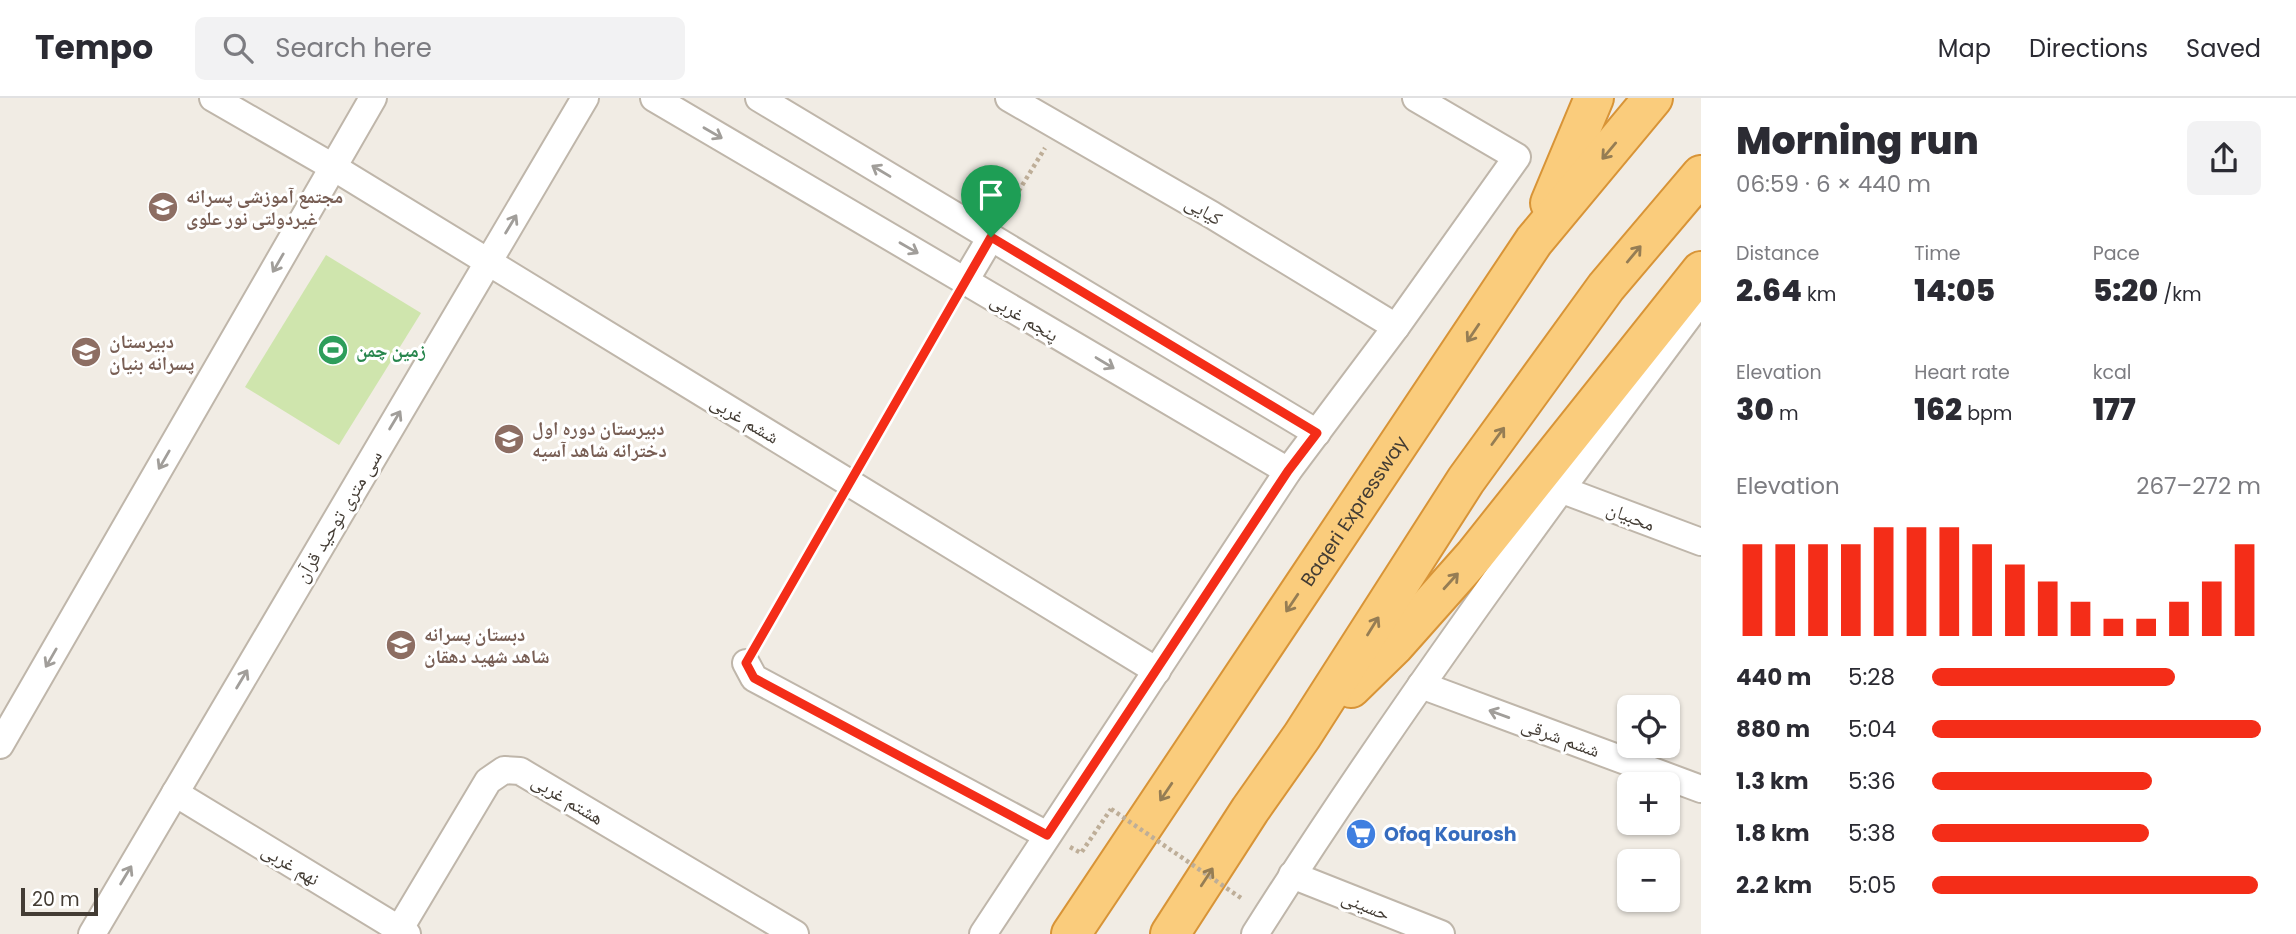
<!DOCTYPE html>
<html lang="en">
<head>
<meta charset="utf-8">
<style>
  :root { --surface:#fff; --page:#f2f2f3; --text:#2b2b33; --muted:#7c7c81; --line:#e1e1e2; --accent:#f42d18 }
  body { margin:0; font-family:Poppins,"Noto Naskh Arabic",sans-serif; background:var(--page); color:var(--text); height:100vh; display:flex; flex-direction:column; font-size:26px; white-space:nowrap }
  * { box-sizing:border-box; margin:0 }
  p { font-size:23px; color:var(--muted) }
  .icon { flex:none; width:38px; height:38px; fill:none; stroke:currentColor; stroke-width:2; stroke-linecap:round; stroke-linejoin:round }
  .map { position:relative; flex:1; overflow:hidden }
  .side { display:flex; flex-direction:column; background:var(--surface); width:595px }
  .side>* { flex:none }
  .controls { position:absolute; left:1617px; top:597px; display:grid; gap:14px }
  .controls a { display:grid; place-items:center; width:63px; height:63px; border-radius:10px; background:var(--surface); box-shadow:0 2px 5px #0004; font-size:35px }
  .scale { position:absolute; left:21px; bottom:18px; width:77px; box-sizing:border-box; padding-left:7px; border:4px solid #433c34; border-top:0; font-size:19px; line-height:24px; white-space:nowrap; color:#433c34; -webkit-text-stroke:5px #fff; paint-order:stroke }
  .pin { position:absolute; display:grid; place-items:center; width:60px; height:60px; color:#fff; margin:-72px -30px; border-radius:50% 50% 50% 0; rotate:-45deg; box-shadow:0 0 7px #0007 }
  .pin .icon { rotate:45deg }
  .round { display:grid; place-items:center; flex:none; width:74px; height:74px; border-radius:10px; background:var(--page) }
  .head { display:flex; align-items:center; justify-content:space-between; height:119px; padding:0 35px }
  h1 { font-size:38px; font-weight:800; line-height:52px }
  .metrics { display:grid; grid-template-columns:repeat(3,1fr); gap:10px; height:119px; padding:7px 35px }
  .metrics div { display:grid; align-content:center }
  .metrics b { font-size:30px; font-weight:800 }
  .metrics small { font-size:19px; font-weight:400 }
  .metrics p { font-size:19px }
  .chart { height:196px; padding:14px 35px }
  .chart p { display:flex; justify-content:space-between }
  .chart svg { width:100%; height:126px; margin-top:7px; stroke:var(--accent); stroke-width:6 }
  ul { padding:0 35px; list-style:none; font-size:23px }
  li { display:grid; grid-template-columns:112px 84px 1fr; align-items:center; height:52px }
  li i { height:18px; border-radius:9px; background:var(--accent) }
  header { display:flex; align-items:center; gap:42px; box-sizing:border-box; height:98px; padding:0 35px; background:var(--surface); border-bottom:2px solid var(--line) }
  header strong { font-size:33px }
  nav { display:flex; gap:38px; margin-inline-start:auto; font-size:24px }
  .search { width:490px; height:63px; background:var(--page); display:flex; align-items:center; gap:18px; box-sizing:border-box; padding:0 24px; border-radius:10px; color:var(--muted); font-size:26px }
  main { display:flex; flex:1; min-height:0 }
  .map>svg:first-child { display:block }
  .green { fill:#cfe5ad }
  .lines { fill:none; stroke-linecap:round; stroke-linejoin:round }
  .minor-casing { stroke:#bfb6aa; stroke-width:30 }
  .trunk-casing { stroke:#d89437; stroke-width:42 }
  .path { stroke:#beae98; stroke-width:4.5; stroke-dasharray:3.5 3.5; stroke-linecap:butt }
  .minor { stroke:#fff; stroke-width:26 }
  .trunk { stroke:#facc7c; stroke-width:38 }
  .path-bridge { stroke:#beae98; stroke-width:4.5; stroke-dasharray:3.5 3.5; stroke-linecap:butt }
  .oneway { stroke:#a19e9a }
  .oneway2 { stroke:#957d54 }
  .route-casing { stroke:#fff; stroke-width:14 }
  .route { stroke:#f42d18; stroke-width:9 }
  .labels { text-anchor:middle; stroke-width:6; stroke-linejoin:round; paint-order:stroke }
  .education-label { font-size:19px; font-weight:bold; fill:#785e54; stroke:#fff; text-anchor:start }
  .street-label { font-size:19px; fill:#433c34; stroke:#fff }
  .leisure-label { font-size:19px; font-weight:bold; fill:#27864d; stroke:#fff; text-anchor:start }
  .shop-label { font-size:19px; font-weight:bold; fill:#366cbe; stroke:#fff; text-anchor:start }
</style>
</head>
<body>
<header>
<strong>Tempo</strong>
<div class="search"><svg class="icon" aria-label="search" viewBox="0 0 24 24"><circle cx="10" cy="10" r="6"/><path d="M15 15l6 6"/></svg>Search here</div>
<nav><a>Map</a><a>Directions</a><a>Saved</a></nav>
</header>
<main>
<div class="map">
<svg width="1701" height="836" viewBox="0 0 1701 836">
  <rect width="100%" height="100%" fill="#f1ece4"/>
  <polygon class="green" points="326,157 421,215 339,347 245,289"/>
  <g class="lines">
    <g class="minor-casing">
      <g id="minor">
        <polyline points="213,0 333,69 1157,573"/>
        <polyline points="654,0 1288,373"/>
        <polyline points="759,0 1317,335"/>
        <polyline points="1009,0 1212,117 1396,229"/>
        <polyline points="965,183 991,139"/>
        <polyline points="1560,391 1701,444"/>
        <polyline points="746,565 754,580 1047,737"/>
        <polyline points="1421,587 1701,691"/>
        <polyline points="0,647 373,0"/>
        <polyline points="175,695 407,836"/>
        <polyline points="1292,777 1441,836"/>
        <polyline points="399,832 488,683 504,672 520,673 795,836"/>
        <polyline points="92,836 585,0"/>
        <polyline points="983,836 1288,373 1396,229 1517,59 1416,0"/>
        <path d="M1255,836C1393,618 1547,409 1701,202"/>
      </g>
    </g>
    <g class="trunk-casing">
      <g id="trunk">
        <polyline points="1550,105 1594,0"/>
        <polyline points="1351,590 1394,548 1474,458 1701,173"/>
        <path id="s1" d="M1071,836L1534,143L1653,0"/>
        <polyline points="1170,836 1250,712 1302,638 1466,382 1606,189 1701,77"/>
      </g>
    </g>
    <g class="path">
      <polyline points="1004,117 1045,50"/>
      <polyline points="861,364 952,205"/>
      <polyline points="757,543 837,405"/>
      <polyline points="1070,749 1081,755 1111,711"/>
    </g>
    <use href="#minor" class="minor"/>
    <use href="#trunk" class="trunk"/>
    <polyline class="path-bridge" points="1111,711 1241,800"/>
  </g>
  <defs><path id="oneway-shaft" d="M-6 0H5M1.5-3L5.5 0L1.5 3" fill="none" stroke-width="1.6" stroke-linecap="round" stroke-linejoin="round" transform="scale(1.75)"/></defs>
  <g class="oneway">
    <use href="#oneway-shaft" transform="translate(713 35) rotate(30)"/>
    <use href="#oneway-shaft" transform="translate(881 73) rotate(-149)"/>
    <use href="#oneway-shaft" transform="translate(511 126) rotate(-59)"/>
    <use href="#oneway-shaft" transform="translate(909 150) rotate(30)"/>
    <use href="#oneway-shaft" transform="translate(278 165) rotate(120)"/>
    <use href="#oneway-shaft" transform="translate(1105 265) rotate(31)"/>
    <use href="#oneway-shaft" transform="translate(395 322) rotate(-59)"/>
    <use href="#oneway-shaft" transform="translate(164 362) rotate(120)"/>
    <use href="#oneway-shaft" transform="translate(51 560) rotate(120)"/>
    <use href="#oneway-shaft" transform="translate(242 581) rotate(-59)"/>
    <use href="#oneway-shaft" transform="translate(1499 616) rotate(-160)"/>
    <use href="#oneway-shaft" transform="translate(126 777) rotate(-59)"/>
  </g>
  <g class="oneway2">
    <use href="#oneway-shaft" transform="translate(1609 53) rotate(130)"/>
    <use href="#oneway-shaft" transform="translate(1634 156) rotate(-50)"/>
    <use href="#oneway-shaft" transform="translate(1473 235) rotate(124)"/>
    <use href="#oneway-shaft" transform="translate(1498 338) rotate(-54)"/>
    <use href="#oneway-shaft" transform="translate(1451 483) rotate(-48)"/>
    <use href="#oneway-shaft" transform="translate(1292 505) rotate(124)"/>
    <use href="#oneway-shaft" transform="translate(1373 528) rotate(-58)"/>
    <use href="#oneway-shaft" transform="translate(1166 694) rotate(124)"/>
    <use href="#oneway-shaft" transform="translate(1207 779) rotate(-57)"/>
  </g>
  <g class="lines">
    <g class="route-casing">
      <polygon id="route" points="991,139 1317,335 1288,373 1047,737 754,580 746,565"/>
    </g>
    <use href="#route" class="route"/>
  </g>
  <defs>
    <g id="school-disc" transform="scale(1.575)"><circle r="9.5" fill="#8d6e63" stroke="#fff"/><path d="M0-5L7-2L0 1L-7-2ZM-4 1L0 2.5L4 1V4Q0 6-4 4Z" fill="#fff"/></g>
    <g id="stadium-disc" transform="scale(1.575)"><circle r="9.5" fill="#2e9e5b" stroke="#fff"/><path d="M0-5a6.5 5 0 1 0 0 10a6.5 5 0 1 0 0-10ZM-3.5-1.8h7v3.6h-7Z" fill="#fff"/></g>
    <g id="supermarket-disc" transform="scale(1.575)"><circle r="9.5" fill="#3f7fe0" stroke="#fff"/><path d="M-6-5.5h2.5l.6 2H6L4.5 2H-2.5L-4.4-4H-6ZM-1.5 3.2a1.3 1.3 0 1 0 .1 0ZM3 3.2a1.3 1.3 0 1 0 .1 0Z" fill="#fff"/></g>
  </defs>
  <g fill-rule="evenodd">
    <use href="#school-disc" x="163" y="109"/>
    <use href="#stadium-disc" x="333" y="252"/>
    <use href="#school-disc" x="86" y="254"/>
    <use href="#school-disc" x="509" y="341"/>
    <use href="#school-disc" x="401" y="547"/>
    <use href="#supermarket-disc" x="1361" y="736"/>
  </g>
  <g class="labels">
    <g class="education-label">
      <text x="186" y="105">مجتمع آموزشی پسرانه<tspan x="186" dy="22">غیردولتی نور علوی</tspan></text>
      <text x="109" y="250">دبیرستان<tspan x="109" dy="22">پسرانه بنیان</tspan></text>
      <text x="532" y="337">دبیرستان دوره اول<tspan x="532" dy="22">دخترانه شاهد آسیه</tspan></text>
      <text x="424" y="543">دبستان پسرانه<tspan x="424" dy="22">شاهد شهید دهقان</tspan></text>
    </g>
    <g class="street-label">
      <text transform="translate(1204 112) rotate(30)" y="7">کیایی</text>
      <text transform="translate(1025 219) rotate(31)" y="7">پنجم غربی</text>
      <text transform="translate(745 321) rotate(31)" y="7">ششم غربی</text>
      <text dy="7" stroke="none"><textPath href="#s1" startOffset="509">Baqeri Expressway</textPath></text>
      <text transform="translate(338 418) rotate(-59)" y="7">سی متری توحید قرآن</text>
      <text transform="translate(1631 418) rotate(21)" y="7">محبیان</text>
      <text transform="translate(1561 639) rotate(20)" y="7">ششم شرقی</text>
      <text transform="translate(568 701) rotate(31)" y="7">هشتم غربی</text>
      <text transform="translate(291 766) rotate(31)" y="7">نهم غربی</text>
      <text transform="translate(1366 807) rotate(22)" y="7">حسینی</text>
    </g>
    <g class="leisure-label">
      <text x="356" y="259">زمین چمن</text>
    </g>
    <g class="shop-label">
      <text x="1384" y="743">Ofoq Kourosh</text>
    </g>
  </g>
</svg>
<div class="controls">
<a><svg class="icon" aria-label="locate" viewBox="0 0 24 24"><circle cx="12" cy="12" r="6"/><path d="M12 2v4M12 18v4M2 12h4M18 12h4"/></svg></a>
<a>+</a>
<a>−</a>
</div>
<div class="scale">20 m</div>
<div class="pin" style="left:991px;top:139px;background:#1e9e55"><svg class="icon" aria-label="arrive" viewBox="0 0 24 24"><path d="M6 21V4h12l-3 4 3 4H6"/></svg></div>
</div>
<section class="side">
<div class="head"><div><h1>Morning run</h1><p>06:59 · 6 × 440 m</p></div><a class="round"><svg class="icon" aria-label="share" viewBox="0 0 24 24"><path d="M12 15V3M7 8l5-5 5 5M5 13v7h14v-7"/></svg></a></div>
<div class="metrics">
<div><p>Distance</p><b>2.64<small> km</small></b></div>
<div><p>Time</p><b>14:05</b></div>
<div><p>Pace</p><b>5:20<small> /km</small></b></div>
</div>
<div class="metrics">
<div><p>Elevation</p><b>30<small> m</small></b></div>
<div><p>Heart rate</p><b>162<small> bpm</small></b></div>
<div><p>kcal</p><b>177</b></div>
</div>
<div class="chart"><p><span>Elevation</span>267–272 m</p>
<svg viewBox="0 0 160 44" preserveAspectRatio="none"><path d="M5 44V12M15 44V12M25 44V12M35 44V12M45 44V6M55 44V6M65 44V6M75 44V12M85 44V19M95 44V25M105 44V32M115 44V38M125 44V38M135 44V32M145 44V25M155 44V12"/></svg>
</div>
<ul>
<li><b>440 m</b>5:28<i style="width:74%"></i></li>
<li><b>880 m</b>5:04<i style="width:100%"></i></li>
<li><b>1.3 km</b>5:36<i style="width:67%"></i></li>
<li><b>1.8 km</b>5:38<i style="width:66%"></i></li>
<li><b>2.2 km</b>5:05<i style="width:99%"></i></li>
</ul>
</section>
</main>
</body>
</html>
